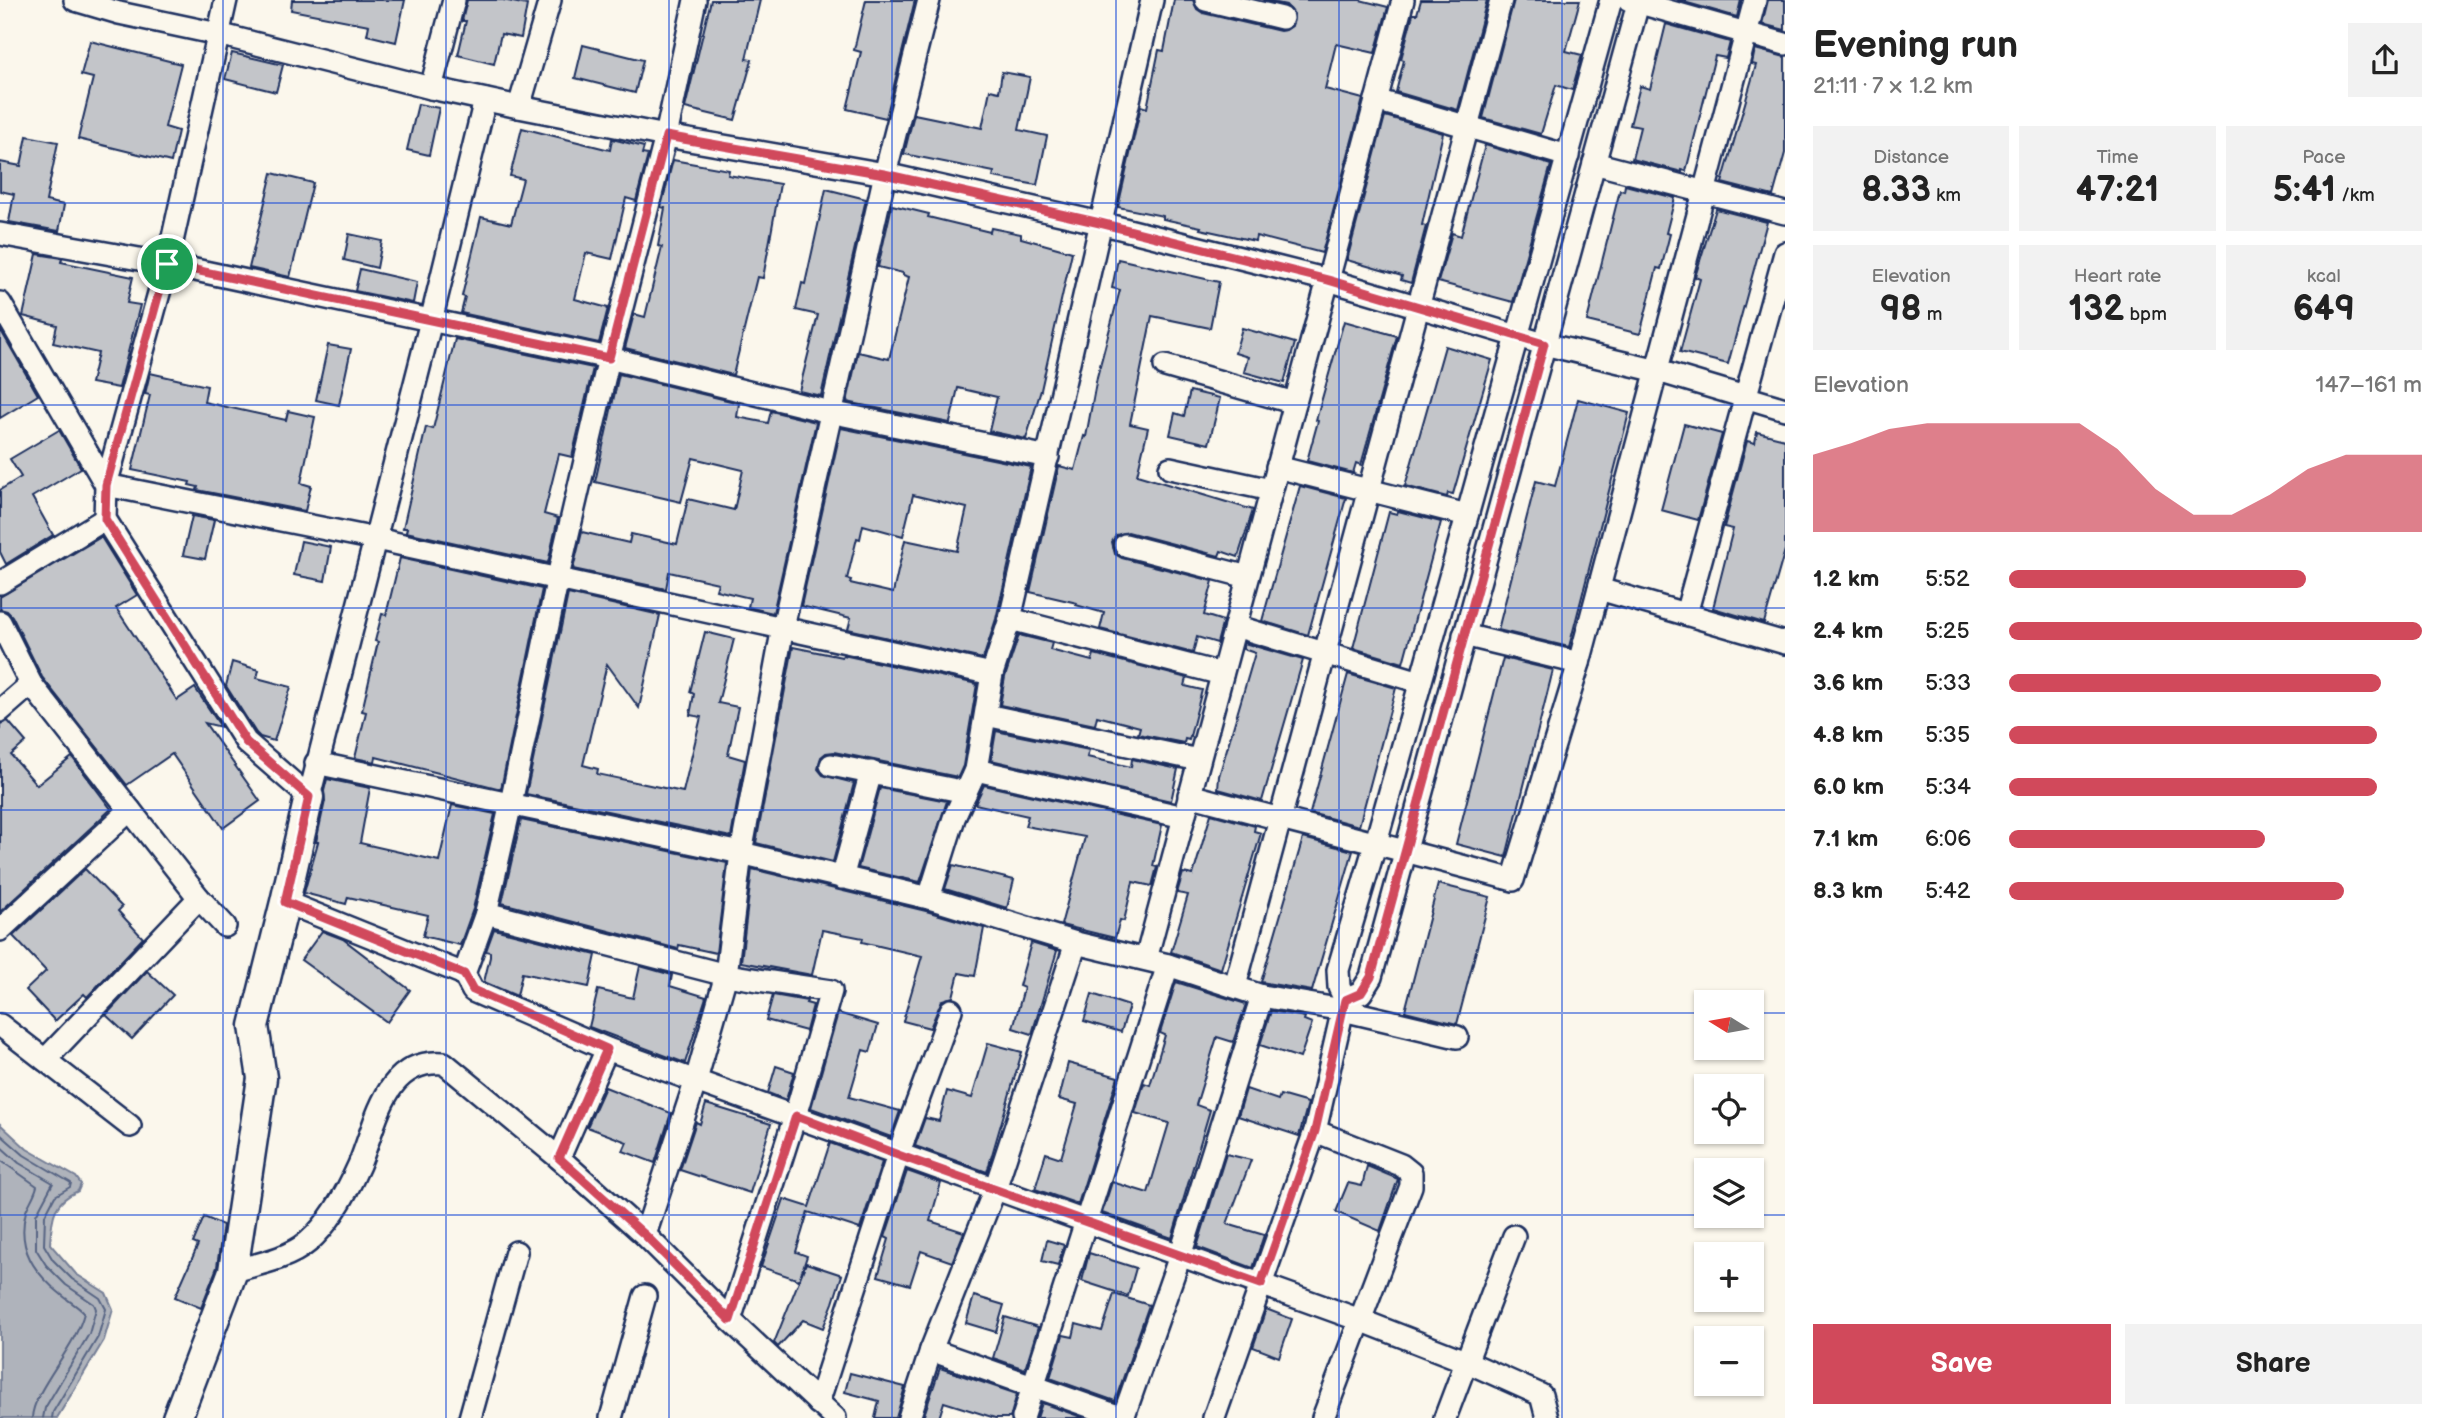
<!DOCTYPE html>
<html lang="en">
<head>
<meta charset="utf-8">
<style>
  :root { --surface:#fff; --page:#f2f2f2; --text:#222; --muted:#767676; --accent:#d1495b }
  body { margin:0; font-family:"Balsamiq Sans",sans-serif; background:var(--page); color:var(--text); height:100vh; display:flex; flex-direction:column; font-size:26px; white-space:nowrap }
  * { box-sizing:border-box; margin:0 }
  p { font-size:23px; color:var(--muted) }
  .icon { flex:none; width:38px; height:38px; fill:none; stroke:currentColor; stroke-width:2; stroke-linecap:round; stroke-linejoin:round }
  .map { position:relative; flex:1; overflow:hidden }
  .side { display:flex; flex-direction:column; background:var(--surface); width:665px }
  .side>* { flex:none }
  .needle { width:46px; rotate:281deg }
  .buttons { position:absolute; left:1694px; top:990px; display:grid; gap:14px }
  .buttons a { display:grid; place-items:center; width:70px; height:70px; border-radius:0px; background:var(--surface); box-shadow:0 2px 5px #0004; font-size:35px }
  .pin { position:absolute; display:grid; place-items:center; width:60px; height:60px; color:#fff; margin:-30px; border:4px solid #fff; border-radius:50%; box-shadow:0 2px 7px #0007 }
  .round { display:grid; place-items:center; flex:none; width:74px; height:74px; border-radius:0px; background:var(--page) }
  .overview { display:flex; align-items:center; justify-content:space-between; height:119px; padding:0 28px }
  h1 { font-size:38px; font-weight:700; line-height:52px }
  .metrics { display:grid; grid-template-columns:repeat(3,1fr); gap:10px; height:119px; padding:7px 28px }
  .metrics div { display:grid; align-content:center; border-radius:0px; background:var(--page); text-align:center }
  .metrics b { font-size:35px; font-weight:700 }
  .metrics small { font-size:19px; font-weight:400 }
  .metrics p { font-size:19px }
  .chart { height:196px; padding:14px 28px }
  .chart p { display:flex; justify-content:space-between }
  .chart svg { width:100%; height:126px; margin-top:7px; fill:var(--accent); opacity:.7 }
  .cta { display:flex; gap:14px; margin-top:auto; padding:14px 28px }
  .cta a { flex:1; height:80px; border-radius:0px; background:var(--accent); color:#fff; font-size:28px; font-weight:700; line-height:80px; text-align:center }
  .cta a+a { background:var(--page); color:var(--text) }
  ul { padding:0 28px; list-style:none; font-size:23px }
  li { display:grid; grid-template-columns:112px 84px 1fr; align-items:center; height:52px }
  li i { height:18px; border-radius:9px; background:var(--accent) }
  main { display:flex; flex:1; min-height:0 }
  .map>svg:first-child { display:block }
  .water { fill:#afb3bb; stroke:#747e96; stroke-width:2 }
  .lines { fill:none; stroke-linecap:round; stroke-linejoin:round }
  .shore { stroke:#566483; stroke-width:2 }
  .building { fill:#c3c5c9; stroke:#1b2f5e; stroke-width:2; fill-rule:evenodd }
  .street-casing { stroke:#1b2f5e; stroke-width:26 }
  .secondary-casing { stroke:#1b2f5e; stroke-width:33 }
  .street { stroke:#fbf7ec; stroke-width:21 }
  .secondary { stroke:#fbf7ec; stroke-width:28 }
  .route-casing { stroke:#fff; stroke-width:14 }
  .route { stroke:#d1495b; stroke-width:9 }
  .grid { fill:none; stroke:#1d4ed8; stroke-width:2; stroke-opacity:0.55 }
</style>
</head>
<body>
<main>
<div class="map">
<svg width="1785" height="1418" viewBox="0 0 1785 1418">
  <rect width="100%" height="100%" fill="#fbf7ec"/>
  <filter id="ink" filterUnits="userSpaceOnUse"><feTurbulence type="fractalNoise" baseFrequency=".0143" numOctaves="2"/><feDisplacementMap in="SourceGraphic" scale="14" xChannelSelector="R" yChannelSelector="G"/><feConvolveMatrix kernelMatrix="1 2 1 2 8 2 1 2 1" color-interpolation-filters="sRGB"/></filter>
  <g filter="url(#ink)">
    <path class="water" d="M0,1124L27,1149L76,1177L81,1184L78,1191C52,1202 52,1218 50,1244L76,1274L106,1293L113,1309L104,1340L57,1418H0Z"/>
    <g class="lines">
      <g class="shore">
        <polyline points="0,1134 24,1155 71,1183 70,1187 55,1196 45,1215 44,1245 53,1260 72,1279 100,1298 106,1309 98,1337 53,1412 52,1418"/>
        <polyline points="0,1146 19,1163 53,1183 36,1215 36,1249 46,1265 66,1285 94,1304 96,1309 89,1334 45,1408 43,1418"/>
        <path d="M0,1160L37,1186C35,1195 29,1203 26,1211C16,1249 35,1274 63,1296C70,1302 79,1307 84,1313C76,1347 33,1390 32,1418"/>
      </g>
    </g>
    <g class="building">
      <polygon points="292,0 405,0 396,42 367,35 369,25 291,10"/>
      <polygon points="467,0 503,0 527,5 521,38 501,34 494,64 458,55 466,21 462,21"/>
      <polygon points="711,0 760,0 746,59 752,60 735,120 685,108"/>
      <polygon points="866,0 915,0 886,118 847,109 861,52 854,50"/>
      <polygon points="1174,0 1193,0 1197,9 1203,13 1280,31 1286,30 1292,26 1294,14 1286,5 1263,0 1360,0 1388,7 1375,53 1336,44 1325,89 1363,99 1322,253 1256,236 1255,241 1200,229 1201,227 1163,219 1163,216 1118,207 1141,106 1147,108 1159,50 1164,51"/>
      <polygon points="1421,0 1487,0 1458,110 1396,92 1404,60 1401,59 1413,14 1417,14"/>
      <polygon points="1514,0 1580,0 1566,51 1582,55 1572,90 1556,85 1541,134 1483,118"/>
      <polygon points="1677,0 1741,0 1737,17"/>
      <polygon points="1768,0 1785,0 1785,30 1762,24"/>
      <polygon points="1666,24 1730,42 1726,58 1715,56 1686,171 1682,170 1682,172 1632,159 1640,127 1630,125 1640,86 1650,89"/>
      <polygon points="90,41 181,64 165,127 178,131 171,162 78,139 93,78 81,75"/>
      <polygon points="583,45 643,60 635,93 575,78"/>
      <polygon points="1755,49 1785,57 1785,153 1773,196 1722,183 1756,65 1752,64"/>
      <polygon points="232,53 283,65 276,92 225,79"/>
      <polygon points="1002,72 1030,77 1019,130 1047,136 1037,185 993,177 994,172 904,154 914,114 982,128 990,90 999,92"/>
      <polygon points="418,104 439,108 429,155 407,150"/>
      <polygon points="1385,116 1443,133 1422,225 1426,226 1411,283 1401,280 1402,276 1347,260"/>
      <polygon points="522,128 610,150 612,139 644,147 642,154 648,155 636,201 626,198 612,259 586,253 575,299 608,308 599,343 461,313 465,297 462,296 481,217 511,224 523,179 510,176"/>
      <polygon points="27,136 58,142 46,201 64,205 59,231 9,222 14,194 0,191 0,162 21,166"/>
      <polygon points="1485,145 1551,165 1513,302 1438,282 1452,233 1461,236"/>
      <polygon points="673,160 729,170 728,175 780,184 763,278 757,277 733,375 625,348 634,314 645,317 662,247 658,246 665,208 661,207"/>
      <polygon points="272,173 313,183 290,277 249,268"/>
      <polygon points="1625,185 1675,198 1666,233 1670,234 1661,269 1657,268 1640,334 1587,321 1620,190 1624,191"/>
      <polygon points="826,189 866,199 821,396 799,391 818,315 796,310 802,283 805,284"/>
      <polygon points="892,205 929,214 928,217 990,232 991,228 1021,234 1021,238 1072,252 1041,390 1026,439 989,431 997,397 958,388 950,423 847,402 858,352 889,359 909,277 903,275 903,273 878,267"/>
      <polygon points="1716,209 1767,222 1728,364 1680,352 1700,279 1695,277"/>
      <polygon points="349,234 382,241 377,268 344,260"/>
      <polygon points="37,254 62,258 61,262 133,277 127,303 140,305 119,388 91,383 98,353 53,343 57,325 23,316"/>
      <polygon points="1118,259 1219,282 1210,328 1152,316 1130,424 1148,428 1137,475 1253,510 1238,557 1221,551 1219,556 1128,532 1116,535 1112,542 1115,554 1122,558 1213,581 1204,615 1223,621 1217,643 1197,637 1193,653 1100,629 1104,613 1076,605 1077,603 1030,592 1059,466 1075,470 1084,436 1086,437 1097,377 1120,290 1112,288"/>
      <polygon points="360,269 417,282 413,303 355,291"/>
      <polygon points="1344,321 1397,336 1361,465 1356,463 1353,473 1307,461 1318,421 1316,420"/>
      <polygon points="1242,328 1295,343 1284,383 1244,372 1248,357 1235,353"/>
      <polygon points="0,329 38,395 0,418"/>
      <polygon points="455,339 593,368 572,457 559,454 544,514 558,518 548,563 406,532 407,528 403,528 426,427 433,429"/>
      <polygon points="328,345 351,349 339,405 316,400"/>
      <polygon points="1445,346 1492,360 1453,494 1448,493 1447,497 1405,486"/>
      <polygon points="150,373 207,386 204,402 286,420 288,411 315,417 301,483 311,486 305,511 197,490 198,487 189,485 190,482 132,470 150,395 145,394"/>
      <polygon points="619,374 739,403 737,417 768,423 771,411 816,422 773,613 748,607 750,598 716,590 718,583 669,572 666,589 573,569 582,532 629,543 631,534 677,544 688,499 734,510 743,470 693,458 681,502 595,482"/>
      <polygon points="1190,391 1220,398 1209,444 1170,435 1175,413 1184,416"/>
      <polygon points="1578,399 1629,413 1569,647 1498,630 1536,481 1555,486"/>
      <polygon points="1684,424 1722,434 1698,520 1661,510"/>
      <path d="M841,428L1031,467L996,619L983,659L848,629L851,618L801,606ZM913,495L967,508L957,551L905,540L893,593L850,583L851,580L847,579L857,538L860,539L863,525L903,536Z"/>
      <polygon points="59,430 81,468 32,497 53,535 6,564 0,552 0,490 21,477 10,459"/>
      <polygon points="1757,432 1785,439 1785,550 1764,623 1713,608 1733,529 1724,527 1747,441 1755,443"/>
      <polygon points="1300,486 1346,498 1308,635 1262,621"/>
      <polygon points="1398,511 1441,522 1403,663 1353,648 1389,512 1397,514"/>
      <polygon points="192,516 214,520 205,559 183,555"/>
      <polygon points="101,537 137,595 116,608 177,700 195,688 221,727 205,723 260,801 223,828 172,754 127,785 42,677 12,616 7,611 0,609 0,597"/>
      <polygon points="301,541 331,547 325,581 294,575"/>
      <polygon points="400,558 542,589 501,789 376,757 375,762 355,758 366,712 362,711 378,642 375,641 382,614 386,615"/>
      <polygon points="568,594 660,615 639,708 607,664 583,765 598,769 597,774 683,792 701,717 690,715 694,694 690,692 705,632 734,639 718,703 738,707 728,755 745,760 731,837 526,794"/>
      <polygon points="1019,635 1052,643 1050,650 1092,661 1094,654 1187,678 1185,686 1202,690 1189,740 1185,739 1184,743 1138,734 1140,727 1097,716 1095,725 1000,705 1005,677"/>
      <polygon points="1244,643 1303,660 1262,801 1218,789 1219,776 1255,653 1243,649"/>
      <polygon points="793,647 842,657 843,655 977,684 963,766 958,777 834,752 826,753 821,757 818,769 823,775 854,783 833,862 756,843"/>
      <polygon points="1503,658 1553,670 1506,857 1456,844"/>
      <polygon points="232,662 259,670 257,678 291,687 274,741 260,737 256,733 226,686"/>
      <polygon points="1348,674 1396,688 1359,826 1310,813"/>
      <polygon points="8,721 26,742 11,755 37,785 72,757 111,809 0,912 0,724"/>
      <polygon points="996,731 1089,750 1087,757 1131,767 1132,759 1178,769 1171,801 991,760"/>
      <polygon points="327,779 370,788 360,843 439,861 452,805 495,814 473,909 460,945 423,936 428,915 348,897 346,904 304,893 318,842 316,842 325,801 324,791"/>
      <polygon points="984,785 1162,825 1153,866 1157,867 1152,886 1133,882 1124,921 1120,920 1115,938 1061,925 1085,837 1025,826 1028,816 975,804"/>
      <polygon points="880,788 947,801 920,882 858,868"/>
      <polygon points="1211,814 1255,826 1254,831 1261,833 1221,969 1171,952 1188,895 1177,893 1183,873 1193,875"/>
      <polygon points="521,820 727,863 716,953 679,945 678,949 502,903"/>
      <polygon points="1303,838 1353,851 1312,991 1261,982"/>
      <polygon points="953,865 1014,880 1007,908 945,889"/>
      <polygon points="85,869 122,907 118,911 143,938 87,997 84,994 55,1021 26,990 46,971 13,936"/>
      <polygon points="752,869 926,911 984,928 975,976 959,973 953,997 942,1000 930,1028 903,1021 922,956 862,942 863,938 822,930 812,975 741,962"/>
      <polygon points="1438,884 1490,897 1457,1024 1405,1011"/>
      <polygon points="494,929 596,955 589,987 522,973 517,996 484,982 490,957 490,952 486,951"/>
      <polygon points="322,931 343,939 410,990 387,1022 301,960"/>
      <polygon points="1031,943 1057,951 1032,1034 1013,1028 1024,988 1019,986"/>
      <polygon points="640,966 672,975 670,986 706,997 685,1063 589,1027 598,990 633,998"/>
      <polygon points="147,971 173,995 132,1039 106,1015"/>
      <polygon points="1176,982 1246,1004 1233,1042 1217,1037 1196,1105 1210,1110 1172,1238 1102,1213 1112,1182 1148,1193 1169,1123 1135,1113 1144,1083 1150,1085 1165,1035 1160,1033"/>
      <polygon points="1092,994 1129,1006 1121,1032 1084,1021"/>
      <polygon points="773,995 807,1001 806,1003 813,1005 806,1031 766,1020"/>
      <polygon points="1271,1011 1305,1017 1304,1020 1312,1023 1300,1058 1260,1045"/>
      <polygon points="838,1013 878,1025 870,1052 863,1050 849,1097 900,1111 891,1137 811,1108"/>
      <polygon points="988,1043 1022,1052 987,1172 915,1146 925,1118 939,1121 947,1091 972,1098"/>
      <polygon points="1068,1063 1118,1077 1078,1204 1035,1189 1046,1153 1061,1158 1077,1104 1059,1099"/>
      <polygon points="776,1066 794,1072 786,1100 768,1093"/>
      <polygon points="605,1087 671,1113 655,1163 623,1151 627,1142 587,1127"/>
      <polygon points="1246,1089 1278,1100 1280,1095 1308,1103 1299,1136 1238,1116"/>
      <polygon points="706,1104 771,1124 750,1193 680,1170 696,1122 700,1124"/>
      <polygon points="830,1143 882,1162 860,1229 808,1212 796,1252 807,1256 799,1280 761,1267 784,1199 809,1207"/>
      <polygon points="1226,1154 1251,1160 1227,1224 1264,1235 1253,1268 1197,1247"/>
      <polygon points="1367,1166 1398,1179 1380,1231 1336,1212 1348,1183 1362,1186"/>
      <polygon points="907,1171 941,1183 930,1221 964,1232 952,1262 921,1251 910,1285 878,1276 889,1239 885,1237"/>
      <polygon points="204,1217 223,1225 217,1267 201,1308 175,1297 198,1245 193,1243"/>
      <polygon points="1047,1240 1064,1245 1058,1265 1042,1261"/>
      <polygon points="1089,1253 1136,1268 1128,1296 1082,1281"/>
      <polygon points="806,1263 842,1275 833,1303 823,1328 803,1320 778,1347 774,1343"/>
      <polygon points="1114,1294 1149,1305 1115,1401 1050,1378 1063,1335 1073,1337 1076,1324 1102,1331"/>
      <polygon points="974,1296 1004,1305 996,1332 966,1323"/>
      <polygon points="1266,1309 1292,1319 1279,1357 1253,1347"/>
      <polygon points="1005,1317 1038,1327 1025,1369 993,1358"/>
      <polygon points="940,1368 1017,1394 1010,1418 995,1418 944,1402 939,1418 923,1418"/>
      <polygon points="850,1373 905,1387 896,1418 875,1418 879,1401 845,1392"/>
      <polygon points="1042,1403 1084,1418 1037,1418"/>
    </g>
    <g class="lines">
      <g class="street-casing">
        <g id="street">
          <polyline points="75,0 119,13 218,34 431,88 519,107 666,136 885,174 1100,223 1328,280 1544,344 1658,371 1785,409"/>
          <polyline points="226,0 167,264 106,485 376,539 992,674"/>
          <polyline points="1206,0 1282,18"/>
          <polyline points="1629,0 1785,44"/>
          <polyline points="431,88 454,0"/>
          <polyline points="1376,100 1568,156"/>
          <polyline points="519,107 550,0"/>
          <polyline points="1594,163 1785,213"/>
          <polyline points="0,234 167,264 609,358 830,412 1048,457"/>
          <polyline points="0,303 106,485 105,519 246,742 309,797 431,321 485,100"/>
          <polyline points="1165,366 1295,403"/>
          <polyline points="1277,467 1467,515"/>
          <polyline points="1170,468 1271,490"/>
          <polyline points="1125,545 1248,577"/>
          <polyline points="0,583 105,519"/>
          <polyline points="1599,589 1785,643"/>
          <polyline points="1686,614 1785,253"/>
          <polyline points="1010,619 1222,674"/>
          <polyline points="0,622 31,684 199,898 225,926"/>
          <polyline points="1235,626 1420,682"/>
          <polyline points="1464,635 1579,663"/>
          <polyline points="0,711 31,684"/>
          <polyline points="986,715 1199,760"/>
          <polyline points="316,763 741,853 929,898 1076,943 1168,965 1262,996 1343,1010 1457,1037"/>
          <polyline points="831,765 966,792"/>
          <polyline points="976,770 1184,817"/>
          <path d="M1189,795C1297,824 1405,850 1513,880L1579,663L1755,0"/>
          <polyline points="842,878 871,772"/>
          <polyline points="929,898 954,818 976,770 992,674 1010,619 1152,0"/>
          <polyline points="285,902 464,974 486,913 511,803 558,577 609,358 666,136 695,0"/>
          <polyline points="486,913 726,975 831,991 795,1116 730,1320"/>
          <polyline points="0,930 130,810"/>
          <polyline points="1146,959 1403,0"/>
          <polyline points="464,974 473,991 607,1049 1360,1320 1465,1361 1541,1395 1547,1418"/>
          <polyline points="1235,986 1501,0"/>
          <polyline points="1345,1000 1361,993 1371,977 1639,0"/>
          <polyline points="0,1025 130,1126"/>
          <polyline points="45,1060 199,898"/>
          <polyline points="1315,1131 1401,1165 1411,1173 1411,1186 1323,1418"/>
          <polyline points="559,1158 607,1049"/>
          <polyline points="645,1235 696,1080 726,975 741,853 783,627 885,174 929,0"/>
          <path d="M233,1271C258,1264 288,1259 308,1242C331,1222 347,1192 359,1165C377,1123 384,1058 444,1063L559,1158L645,1235L730,1320L835,1418"/>
          <polyline points="931,1350 1123,1418"/>
          <polyline points="818,1403 898,1155 951,1010"/>
          <polyline points="470,1418 516,1252"/>
          <polyline points="611,1418 645,1296"/>
          <polyline points="909,1418 931,1350 995,1189 1076,943"/>
          <polyline points="1023,1418 1168,965"/>
          <polyline points="1123,1418 1180,1256 1262,996"/>
          <polyline points="1214,1418 1315,1131 1345,1000 1339,987 1338,970 1376,842 1611,0"/>
          <polyline points="1445,1418 1514,1236"/>
        </g>
      </g>
      <g class="secondary-casing">
        <polyline id="secondary" points="177,1418 233,1271 262,1078 254,1026 285,902 309,797"/>
      </g>
      <use href="#street" class="street"/>
      <use href="#secondary" class="secondary"/>
    </g>
  </g>
  <g class="lines" filter="url(#ink)">
    <g class="route-casing">
      <polygon id="route" points="666,136 884,174 1100,223 1328,280 1544,344 1371,977 1361,993 1345,1000 1315,1131 1261,1284 898,1155 796,1116 730,1320 645,1235 559,1158 607,1049 473,990 464,974 285,902 309,797 246,742 105,519 106,485 167,264 609,358"/>
    </g>
    <use href="#route" class="route"/>
  </g>
  <path class="grid" d="M223,0V1418M446,0V1418M669,0V1418M892,0V1418M1116,0V1418M1339,0V1418M1562,0V1418M0,203H1785M0,405H1785M0,608H1785M0,810H1785M0,1013H1706M1752,1013H1785M0,1215H1706M1752,1215H1785"/>
</svg>
<div class="buttons">
<a><svg class="needle" viewBox="-14 -14 28 28"><path d="M0-13l5 13h-10z" fill="#e53935"/><path d="M0 13l5-13h-10z" fill="#767676"/></svg></a>
<a><svg class="icon" aria-label="locate" viewBox="0 0 24 24"><circle cx="12" cy="12" r="6"/><path d="M12 2v4M12 18v4M2 12h4M18 12h4"/></svg></a>
<a><svg class="icon" aria-label="layers" viewBox="0 0 24 24"><path d="M12 4l9 5-9 5-9-5zM3 14l9 5 9-5"/></svg></a>
<a>+</a>
<a>−</a>
</div>
<div class="pin" style="left:167px;top:264px;background:#1e9e55"><svg class="icon" aria-label="arrive" viewBox="0 0 24 24"><path d="M6 21V4h12l-3 4 3 4H6"/></svg></div>
</div>
<section class="side">
<div class="overview"><div><h1>Evening run</h1><p>21:11 · 7 × 1.2 km</p></div><a class="round"><svg class="icon" aria-label="share" viewBox="0 0 24 24"><path d="M12 15V3M7 8l5-5 5 5M5 13v7h14v-7"/></svg></a></div>
<div class="metrics">
<div><p>Distance</p><b>8.33<small> km</small></b></div>
<div><p>Time</p><b>47:21</b></div>
<div><p>Pace</p><b>5:41<small> /km</small></b></div>
</div>
<div class="metrics">
<div><p>Elevation</p><b>98<small> m</small></b></div>
<div><p>Heart rate</p><b>132<small> bpm</small></b></div>
<div><p>kcal</p><b>649</b></div>
</div>
<div class="chart"><p><span>Elevation</span>147–161 m</p>
<svg viewBox="0 0 160 44" preserveAspectRatio="none"><path d="M0 44V17L10 13L20 8L30 6L40 6L50 6L60 6L70 6L80 15L90 29L100 38L110 38L120 31L130 22L140 17L150 17L160 17V44z"/></svg>
</div>
<ul>
<li><b>1.2 km</b>5:52<i style="width:72%"></i></li>
<li><b>2.4 km</b>5:25<i style="width:100%"></i></li>
<li><b>3.6 km</b>5:33<i style="width:90%"></i></li>
<li><b>4.8 km</b>5:35<i style="width:89%"></i></li>
<li><b>6.0 km</b>5:34<i style="width:89%"></i></li>
<li><b>7.1 km</b>6:06<i style="width:62%"></i></li>
<li><b>8.3 km</b>5:42<i style="width:81%"></i></li>
</ul>
<div class="cta"><a>Save</a><a>Share</a></div>
</section>
</main>
</body>
</html>
